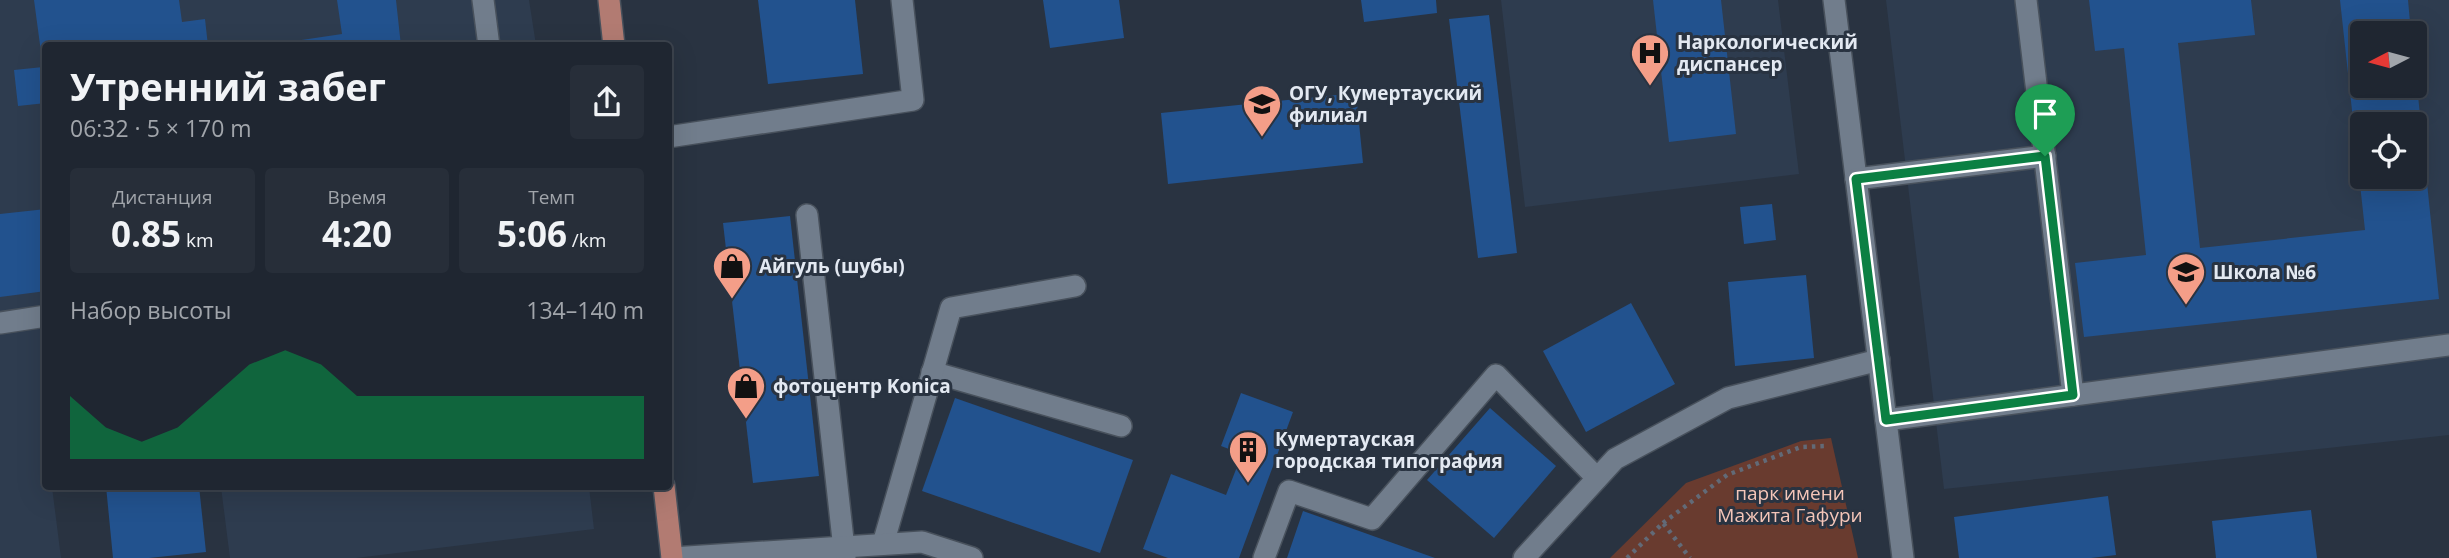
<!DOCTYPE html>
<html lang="ru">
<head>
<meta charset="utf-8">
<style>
  :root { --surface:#1f2631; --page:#272e39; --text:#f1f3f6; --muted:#a1a5ab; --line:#3c434d; --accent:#0b8043 }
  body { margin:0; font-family:"Open Sans",sans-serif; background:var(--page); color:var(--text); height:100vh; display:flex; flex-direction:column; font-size:26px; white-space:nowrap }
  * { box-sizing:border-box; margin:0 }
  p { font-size:23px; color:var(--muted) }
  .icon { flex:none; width:38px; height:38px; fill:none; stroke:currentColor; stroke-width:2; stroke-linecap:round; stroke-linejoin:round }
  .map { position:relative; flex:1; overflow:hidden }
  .sheet { position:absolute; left:42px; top:42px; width:630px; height:448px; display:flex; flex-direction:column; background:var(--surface); border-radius:7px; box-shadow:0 7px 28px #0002,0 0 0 2px var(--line) }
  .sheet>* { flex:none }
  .needle { width:46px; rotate:264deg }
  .tools { position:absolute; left:2350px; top:21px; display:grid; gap:14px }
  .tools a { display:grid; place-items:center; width:77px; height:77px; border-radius:7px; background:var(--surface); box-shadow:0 7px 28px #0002,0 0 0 2px var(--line); font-size:35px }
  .pin { position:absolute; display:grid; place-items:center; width:60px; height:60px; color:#fff; margin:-72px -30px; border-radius:50% 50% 50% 0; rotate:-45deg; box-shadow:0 0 7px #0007 }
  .pin .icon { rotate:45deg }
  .round { display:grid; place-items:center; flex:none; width:74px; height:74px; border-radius:7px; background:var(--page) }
  .overview { display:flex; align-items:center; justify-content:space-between; height:119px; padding:0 28px }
  h1 { font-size:38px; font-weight:700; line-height:52px }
  .stats { display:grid; grid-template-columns:repeat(3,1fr); gap:10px; height:119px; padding:7px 28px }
  .stats div { display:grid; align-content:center; border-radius:7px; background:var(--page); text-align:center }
  .stats b { font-size:35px; font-weight:700 }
  .stats small { font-size:19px; font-weight:400 }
  .stats p { font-size:19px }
  .chart { height:196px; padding:14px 28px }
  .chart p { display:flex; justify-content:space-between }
  .chart svg { width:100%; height:126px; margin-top:7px; fill:var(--accent); opacity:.7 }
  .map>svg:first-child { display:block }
  .built { fill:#2e3c4f; fill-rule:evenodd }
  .green { fill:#693b2f }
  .building { fill:#22528e; fill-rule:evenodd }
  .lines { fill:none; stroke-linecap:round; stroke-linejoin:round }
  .minor-casing { stroke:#48515c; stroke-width:24 }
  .major-casing { stroke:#48515c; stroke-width:24 }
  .path { stroke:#626a77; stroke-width:4.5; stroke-dasharray:3.5 5; stroke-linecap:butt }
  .minor { stroke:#717d8c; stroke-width:21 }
  .major { stroke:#b27b72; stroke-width:21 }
  .route-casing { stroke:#fff; stroke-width:14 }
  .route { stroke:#0b8043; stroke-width:9 }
  .labels { text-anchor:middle; stroke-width:6; stroke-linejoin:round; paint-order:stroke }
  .poi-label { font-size:19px; font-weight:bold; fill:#e3e9f2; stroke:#293341; text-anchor:start }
  .park-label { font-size:19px; fill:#f5c6b9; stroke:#293341 }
</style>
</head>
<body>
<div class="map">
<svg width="2449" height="558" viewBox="0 0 2449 558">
  <rect width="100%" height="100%" fill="#293341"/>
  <g class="built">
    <polygon points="0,0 529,0 536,45 46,46 46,486 52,487 61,558 0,558"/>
    <polygon points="1501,0 1778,0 1799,174 1525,207"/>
    <path d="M1886,0H2449V435L1944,489ZM2362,33H2415V86H2362ZM2362,124H2415V177H2362Z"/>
    <polygon points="221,487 589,487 594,529 356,558 230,558"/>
  </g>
  <polygon class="green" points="1831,438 1858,558 1610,558 1686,483 1801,441"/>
  <g class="building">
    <polygon points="34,0 179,0 182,22 205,19 208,46 46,46 46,103 18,106 14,70 43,67"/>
    <polygon points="337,0 396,0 401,46 261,46 342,34"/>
    <polygon points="758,0 855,0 863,74 768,84"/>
    <polygon points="1043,0 1119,0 1124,38 1050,48"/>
    <polygon points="1361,0 1436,0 1437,13 1364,22"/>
    <polygon points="1653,0 1721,0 1736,134 1669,142"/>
    <path d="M2089,0H2251L2255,35L2178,43L2200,248L2365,230L2340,0H2408L2411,33H2362V86H2417L2439,299L2084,337L2075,263L2146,255L2124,48L2095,51ZM2362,124H2415V177H2362Z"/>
    <polygon points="1489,15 1517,253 1478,258 1449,19"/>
    <polygon points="1356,93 1363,163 1168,184 1161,113"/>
    <polygon points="1772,204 1776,240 1744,244 1740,207"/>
    <polygon points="46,209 46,291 0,297 0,214"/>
    <polygon points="790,216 819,476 753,483 723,223"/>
    <polygon points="1806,275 1814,358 1735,366 1728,282"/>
    <polygon points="1631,303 1675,384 1586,432 1543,351"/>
    <polygon points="1241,393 1293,412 1239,558 1168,558 1143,549 1171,474 1226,495 1242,454 1221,446"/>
    <polygon points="955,398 1133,460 1100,553 922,491"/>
    <polygon points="1490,408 1556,466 1494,538 1427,480"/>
    <polygon points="106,486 199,486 206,552 149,558 113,558"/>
    <polygon points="2108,496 2116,555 2091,558 1959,558 1954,517"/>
    <polygon points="2311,510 2317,558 2216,558 2212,521"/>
    <polygon points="1303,511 1435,558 1287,558"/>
  </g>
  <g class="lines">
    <g class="minor-casing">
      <g id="minor">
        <polyline points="483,0 489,46"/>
        <polyline points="1834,0 1903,558"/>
        <polyline points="2026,0 2073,395"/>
        <polyline points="668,137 913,100 902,0"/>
        <polyline points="1856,179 2045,156"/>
        <polyline points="807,215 845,558"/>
        <polyline points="0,323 46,316"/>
        <polyline points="932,372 1121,426"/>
        <polyline points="1886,420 2449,345"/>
        <polyline points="883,544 951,308 1075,286"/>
        <polyline points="672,558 922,542 972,558"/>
        <polyline points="1264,558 1289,491 1372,519 1496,375 1597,478"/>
        <polyline points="1524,558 1615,459 1728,398 1879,360"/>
      </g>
    </g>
    <g class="major-casing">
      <g id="major">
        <polyline points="609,0 614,46"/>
        <polyline points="664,486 672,558"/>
      </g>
    </g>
    <g class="path">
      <polyline points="1663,523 1727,475 1801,447 1826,446"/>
      <polyline points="1627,558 1663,523 1690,558"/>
    </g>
    <use href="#minor" class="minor"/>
    <use href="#major" class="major"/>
  </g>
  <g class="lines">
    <g class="route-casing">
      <polygon id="route" points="2045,156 2073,395 1886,420 1856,179"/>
    </g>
    <use href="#route" class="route"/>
  </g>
  <defs>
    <g id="hospital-pin" transform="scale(2.0125)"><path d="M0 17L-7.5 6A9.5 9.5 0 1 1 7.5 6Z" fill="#f49e88" stroke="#293341"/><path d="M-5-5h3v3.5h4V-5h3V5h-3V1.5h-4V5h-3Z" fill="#111"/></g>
    <g id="university-pin" transform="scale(2.0125)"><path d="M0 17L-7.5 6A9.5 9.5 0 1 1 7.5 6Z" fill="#f49e88" stroke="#293341"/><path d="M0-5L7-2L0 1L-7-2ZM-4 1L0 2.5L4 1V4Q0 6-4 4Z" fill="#111"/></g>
    <g id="shop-pin" transform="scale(2.0125)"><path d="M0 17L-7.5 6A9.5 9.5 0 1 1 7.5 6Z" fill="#f49e88" stroke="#293341"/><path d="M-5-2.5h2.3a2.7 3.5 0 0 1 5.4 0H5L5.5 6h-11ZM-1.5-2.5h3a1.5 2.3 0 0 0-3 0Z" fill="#111"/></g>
    <g id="school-pin" transform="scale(2.0125)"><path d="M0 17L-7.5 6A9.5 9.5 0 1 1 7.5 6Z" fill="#f49e88" stroke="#293341"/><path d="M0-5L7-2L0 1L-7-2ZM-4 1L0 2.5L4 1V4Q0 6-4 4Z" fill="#111"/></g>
    <g id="building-pin" transform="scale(2.0125)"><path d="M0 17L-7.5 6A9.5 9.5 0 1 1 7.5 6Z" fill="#f49e88" stroke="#293341"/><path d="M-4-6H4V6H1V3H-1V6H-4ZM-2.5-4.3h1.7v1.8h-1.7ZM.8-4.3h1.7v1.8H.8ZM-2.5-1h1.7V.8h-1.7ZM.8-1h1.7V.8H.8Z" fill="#111"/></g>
  </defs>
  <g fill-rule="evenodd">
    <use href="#hospital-pin" x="1650" y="53"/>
    <use href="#university-pin" x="1262" y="104"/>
    <use href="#shop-pin" x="732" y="266"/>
    <use href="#school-pin" x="2186" y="272"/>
    <use href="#shop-pin" x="746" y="386"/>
    <use href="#building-pin" x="1248" y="450"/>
  </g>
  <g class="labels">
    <g class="poi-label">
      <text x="1677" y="49">Наркологический<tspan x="1677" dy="22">диспансер</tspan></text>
      <text x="1289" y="100">ОГУ, Кумертауский<tspan x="1289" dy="22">филиал</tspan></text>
      <text x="759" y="273">Айгуль (шубы)</text>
      <text x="2213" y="279">Школа №6</text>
      <text x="773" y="393">фотоцентр Konica</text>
      <text x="1275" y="446">Кумертауская<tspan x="1275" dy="22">городская типография</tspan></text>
    </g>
    <g class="park-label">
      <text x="1790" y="500">парк имени<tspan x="1790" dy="22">Мажита Гафури</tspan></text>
    </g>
  </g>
</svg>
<div class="tools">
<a><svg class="needle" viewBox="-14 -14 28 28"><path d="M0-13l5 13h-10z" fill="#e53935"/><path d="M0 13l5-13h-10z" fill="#a1a5ab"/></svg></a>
<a><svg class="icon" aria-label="locate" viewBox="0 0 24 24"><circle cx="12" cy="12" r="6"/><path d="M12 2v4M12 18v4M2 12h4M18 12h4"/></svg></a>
</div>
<div class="pin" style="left:2045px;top:156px;background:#1e9e55"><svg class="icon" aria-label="arrive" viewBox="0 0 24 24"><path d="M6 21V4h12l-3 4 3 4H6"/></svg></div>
<section class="sheet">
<div class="overview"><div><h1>Утренний забег</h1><p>06:32 · 5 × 170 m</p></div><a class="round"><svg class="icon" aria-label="share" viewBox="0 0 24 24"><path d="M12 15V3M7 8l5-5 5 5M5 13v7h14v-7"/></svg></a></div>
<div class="stats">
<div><p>Дистанция</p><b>0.85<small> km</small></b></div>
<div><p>Время</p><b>4:20</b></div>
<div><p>Темп</p><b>5:06<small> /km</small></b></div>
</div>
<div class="chart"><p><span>Набор высоты</span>134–140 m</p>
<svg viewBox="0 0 160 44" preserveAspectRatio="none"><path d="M0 44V22L10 33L20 38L30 33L40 22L50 11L60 6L70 11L80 22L90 22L100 22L110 22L120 22L130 22L140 22L150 22L160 22V44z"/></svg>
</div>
</section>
</div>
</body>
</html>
